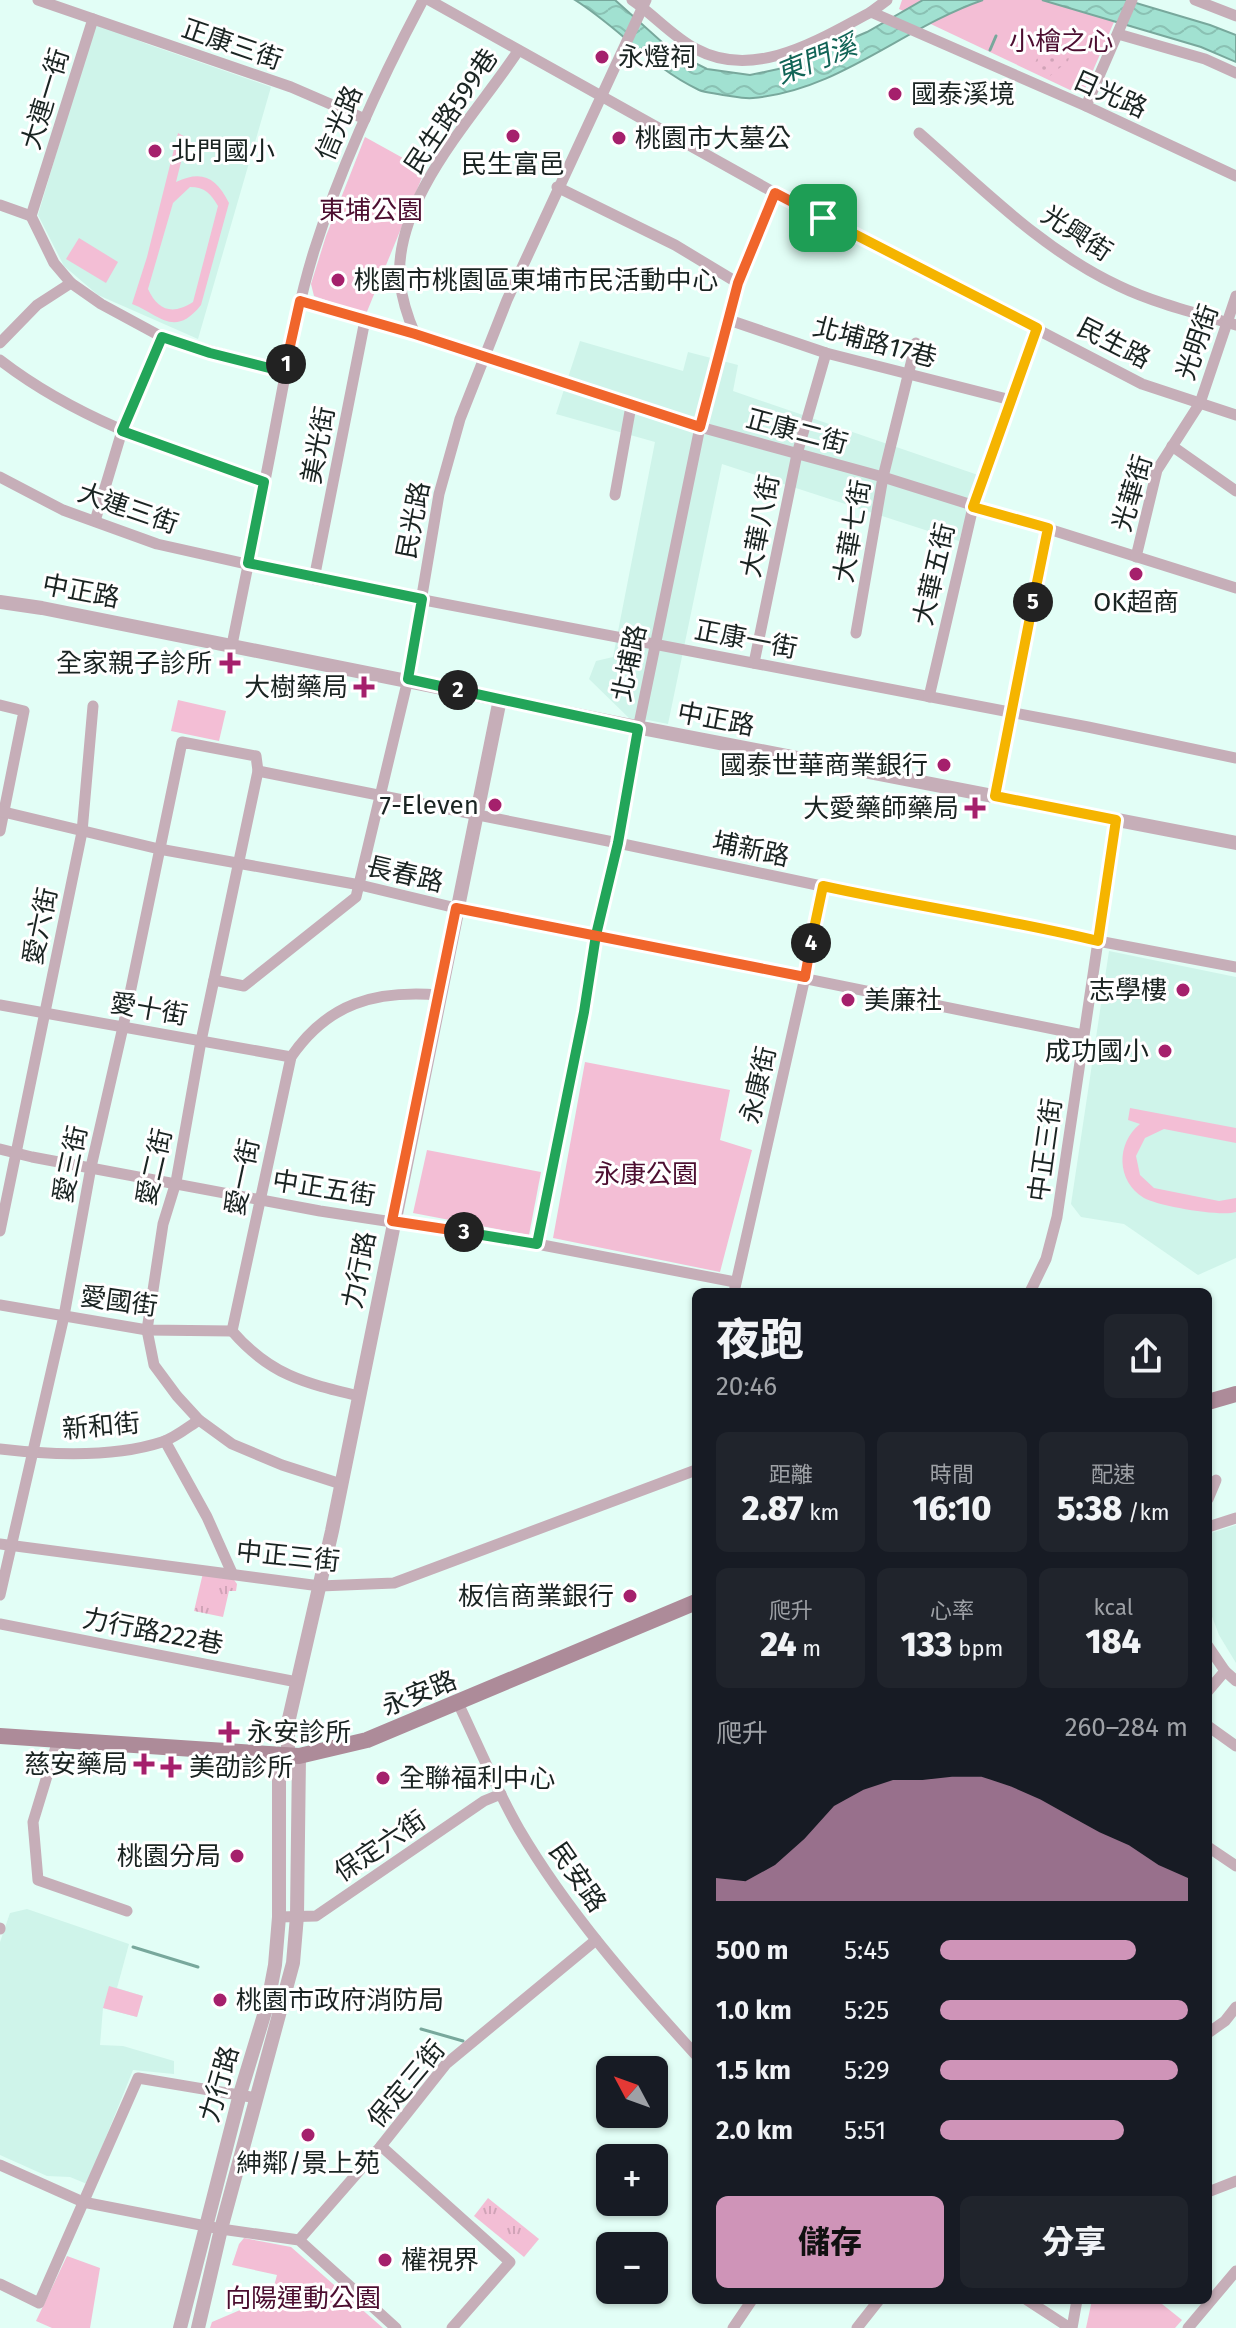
<!DOCTYPE html>
<html lang="zh-TW">
<head>
<meta charset="utf-8">
<style>
  :root { --surface:#171b24; --page:#20242c; --text:#f1f3f6; --muted:#9ea1a6; --accent:#cf94b8 }
  body { margin:0; font-family:"Fira Sans","Noto Sans TC",sans-serif; background:var(--page); color:var(--text); height:100vh; display:flex; flex-direction:column; font-size:30px; white-space:nowrap }
  * { box-sizing:border-box; margin:0 }
  p { font-size:26px; color:var(--muted) }
  .icon { flex:none; width:44px; height:44px; fill:none; stroke:currentColor; stroke-width:2; stroke-linecap:round; stroke-linejoin:round }
  .map { position:relative; flex:1; overflow:hidden }
  .sheet { position:absolute; left:692px; top:1288px; width:520px; height:1016px; display:flex; flex-direction:column; background:var(--surface); border-radius:12px; box-shadow:0 2px 6px #0004 }
  .sheet>* { flex:none }
  .needle { width:52px; rotate:311deg }
  .controls { position:absolute; left:596px; top:2056px; display:grid; gap:16px }
  .controls a { display:grid; place-items:center; width:72px; height:72px; border-radius:12px; background:var(--surface); box-shadow:0 2px 6px #0004; font-size:40px }
  .pin { position:absolute; display:grid; place-items:center; width:68px; height:68px; color:#fff; margin:-34px; border-radius:16px; box-shadow:0 4px 12px #0006 }
  .km { position:absolute; width:40px; height:40px; margin:-20px; border-radius:50%; background:#222; color:#fff; font-size:22px; line-height:40px; text-align:center }
  .round { display:grid; place-items:center; flex:none; width:84px; height:84px; border-radius:12px; background:var(--page) }
  .summary { display:flex; align-items:center; justify-content:space-between; height:136px; padding:0 24px }
  h1 { font-size:44px; font-weight:800; line-height:60px }
  .figures { display:grid; grid-template-columns:repeat(3,1fr); gap:12px; height:136px; padding:8px 24px }
  .figures div { display:grid; align-content:center; border-radius:12px; background:var(--page); text-align:center }
  .figures b { font-size:34px; font-weight:800 }
  .figures small { font-size:22px; font-weight:400 }
  .figures p { font-size:22px }
  .chart { height:224px; padding:16px 24px }
  .chart p { display:flex; justify-content:space-between }
  .chart svg { width:100%; height:144px; margin-top:8px; fill:var(--accent); opacity:.7 }
  .button { display:flex; gap:16px; margin-top:auto; padding:16px 24px }
  .button a { flex:1; height:92px; border-radius:12px; background:var(--accent); color:#111; font-size:32px; font-weight:800; line-height:92px; text-align:center }
  .button a+a { background:var(--page); color:var(--text) }
  ul { padding:0 24px; list-style:none; font-size:26px }
  li { display:grid; grid-template-columns:128px 96px 1fr; align-items:center; height:60px }
  li i { height:20px; border-radius:10px; background:var(--accent) }
  .map>svg:first-child { display:block }
  .built { fill:#cff4ea }
  .grass { fill:url(#grass-tufts) }
  .park { fill:#f3bed5; fill-rule:evenodd }
  .garden { fill:url(#garden-dots) }
  .water { fill:url(#water-waves); stroke:#78a89c; stroke-width:2 }
  .lines { fill:none; stroke-linecap:round; stroke-linejoin:round }
  .stream { stroke:#78a89c; stroke-width:3 }
  .minor { stroke:#c6aeb8; stroke-width:11 }
  .tertiary { stroke:#c6aeb8; stroke-width:14 }
  .secondary { stroke:#ad8b99; stroke-width:16 }
  .split-1-casing { stroke:#fff; stroke-width:16 }
  .split-2-casing { stroke:#fff; stroke-width:16 }
  .split-3-casing { stroke:#fff; stroke-width:16 }
  .split-4-casing { stroke:#fff; stroke-width:16 }
  .split-5-casing { stroke:#fff; stroke-width:16 }
  .split-6-casing { stroke:#fff; stroke-width:16 }
  .split-1 { stroke:#f0652b; stroke-width:10 }
  .split-2 { stroke:#22a559; stroke-width:10 }
  .split-3 { stroke:#22a559; stroke-width:10 }
  .split-4 { stroke:#f0652b; stroke-width:10 }
  .split-5 { stroke:#f5b400; stroke-width:10 }
  .split-6 { stroke:#f5b400; stroke-width:10 }
  .poi-dot { fill:#a5206c; stroke:#fff; stroke-width:3 }
  .labels { text-anchor:middle; stroke-width:6; stroke-linejoin:round; paint-order:stroke }
  .park-label { font-size:26px; fill:#4c0e30; stroke:#fff }
  .street-label { font-size:26px; fill:#1a2422; stroke:#fff }
  .poi-label { font-size:26px; fill:#1a2422; stroke:#fff; text-anchor:start }
  .water-label { font-size:28px; font-style:italic; fill:#126557; stroke:#fff }
</style>
</head>
<body>
<div class="map">
<svg width="1236" height="2328" viewBox="0 0 1236 2328">
  <defs>
    <pattern id="grass-tufts" width="24" height="20" patternUnits="userSpaceOnUse" patternTransform="scale(2)"><rect width="24" height="20" fill="#f3bed5"/><path d="M3 7l-1-3M5 7V3M7 7l1-3M15 17l-1-3M17 17v-4M19 17l1-3" fill="none" stroke="#d0a3b7"/></pattern>
    <pattern id="garden-dots" width="8" height="8" patternUnits="userSpaceOnUse" patternTransform="scale(2)"><rect width="8" height="8" fill="#f3bed5"/><path d="M2 2h.1M6 6h.1" fill="none" stroke="#d0a3b7" stroke-width="1.8" stroke-linecap="round"/></pattern>
    <pattern id="water-waves" width="16" height="10" patternUnits="userSpaceOnUse" patternTransform="scale(2)"><rect width="16" height="10" fill="#a1e1d1"/><path d="M0 5q4-4 8 0t8 0" fill="none" stroke="#8ac1b3"/></pattern>
  </defs>
  <rect width="100%" height="100%" fill="#e2fef6"/>
  <g class="built">
    <polygon points="95,23 147,44 271,87 198,339 98,295 64,266 38,215"/>
    <polygon points="580,341 683,371 688,352 738,365 733,391 978,475 959,541 722,464 668,724 648,720 632,721 589,679 596,661 613,657 655,442 556,414"/>
    <polygon points="1109,951 1236,977 1236,1258 1198,1275 1124,1224 1081,1217 1071,1204"/>
    <polygon points="1236,1525 1236,1663 1219,1635 1208,1606 1208,1534"/>
    <polygon points="27,1909 129,1944 117,1988 143,1996 137,2017 103,2008 100,2045 123,2046 174,2061 174,2074 133,2070 87,2184 70,2177 47,2176 0,2155 0,1942 10,1913"/>
  </g>
  <g class="grass">
    <polygon points="203,1573 232,1577 237,1584 236,1591 229,1591 223,1617 194,1611"/>
    <polygon points="488,2198 539,2239 524,2257 474,2216"/>
  </g>
  <g class="park">
    <polygon points="902,0 1120,0 1114,22 1085,89 1070,90 899,9"/>
    <path d="M178,133L187,138L176,182C202,170 216,177 229,203L201,305C174,339 159,314 132,304L147,257ZM190,187C205,187 211,194 218,206L193,302C173,315 158,311 148,289L173,203Z"/>
    <polygon points="365,137 421,168 423,175 366,314 314,296 311,284 326,236"/>
    <polygon points="79,238 118,262 106,283 66,259"/>
    <polygon points="178,700 226,711 219,741 171,731"/>
    <polygon points="585,1062 730,1090 720,1140 752,1150 720,1272 553,1238"/>
    <path d="M1130,1108L1236,1128V1143L1164,1129L1145,1138L1136,1156L1140,1175L1154,1188L1219,1201L1236,1198V1212C1221,1217 1158,1206 1144,1198C1116,1181 1116,1143 1140,1124L1128,1120Z"/>
    <polygon points="427,1150 541,1172 529,1235 413,1213"/>
    <polygon points="109,1986 143,1996 137,2017 103,2008"/>
    <polygon points="244,2238 291,2247 383,2328 210,2328 212,2322 271,2297 277,2275 232,2265 239,2244"/>
    <polygon points="67,2256 100,2268 90,2328 52,2328 36,2321"/>
    <polygon points="1092,2300 1157,2300 1182,2320 1175,2328 1086,2328"/>
  </g>
  <polygon class="garden" points="1049,27 1071,52 1068,61 1050,76 1034,65 1045,41 1044,28"/>
  <g class="water">
    <path d="M575,0H615L673,52L707,69L750,75L783,68L867,32L923,0H983C904,27 838,91 753,98C743,99 732,96 723,95C715,93 706,93 699,90C652,68 618,27 575,0Z"/>
    <polygon points="1042,0 1126,0 1210,25 1236,35 1236,62 1201,47"/>
  </g>
  <g class="lines">
    <g class="stream">
      <polyline points="990,50 996,36"/>
      <polyline points="133,1947 198,1967"/>
      <polyline points="421,2029 463,2041"/>
    </g>
    <g class="minor">
      <polyline points="38,0 291,87 365,119"/>
      <polyline points="429,0 775,193 1142,384 1236,415"/>
      <path d="M632,0C654,15 673,37 696,49C755,81 820,39 871,12L1086,106L1236,176"/>
      <polyline points="1195,0 1236,16"/>
      <polyline points="871,12 887,0"/>
      <polyline points="93,19 31,216 54,263 71,283 101,304 162,337 285,372"/>
      <polyline points="1118,34 1205,59 1236,73"/>
      <polyline points="1086,106 1132,0"/>
      <path d="M919,133C982,188 1042,250 1119,286C1154,303 1199,314 1236,325"/>
      <polyline points="557,187 675,245 738,283"/>
      <polyline points="0,205 31,216"/>
      <polyline points="300,301 415,334 700,427 883,477 1236,588"/>
      <polyline points="729,320 826,353 1011,400"/>
      <path d="M415,334C408,318 402,299 400,281C393,199 476,115 518,51"/>
      <polyline points="0,343 37,305 71,283"/>
      <path d="M0,360C79,421 171,450 264,482"/>
      <polyline points="1172,446 1236,491"/>
      <polyline points="0,477 63,510 157,544 314,579 1088,727 1236,758"/>
      <polyline points="615,495 631,406"/>
      <polyline points="95,521 122,431 162,337"/>
      <polyline points="1136,557 1157,470 1200,403 1236,296"/>
      <polyline points="314,579 365,320"/>
      <polyline points="856,633 883,477 916,343"/>
      <path d="M232,645C247,569 263,494 277,418C288,361 297,306 314,251C342,163 380,81 423,0"/>
      <polyline points="754,663 797,454 826,353"/>
      <polyline points="929,697 973,507 1037,328"/>
      <polyline points="0,705 24,711 0,831"/>
      <polyline points="258,771 618,843 892,901 1023,923 1098,941 1236,967"/>
      <polyline points="995,796 1048,528"/>
      <polyline points="0,811 159,849 360,885 456,908 1083,1035"/>
      <polyline points="214,980 244,986 356,897 408,679 439,494 460,419 507,300 646,0"/>
      <polyline points="0,1005 291,1057"/>
      <polyline points="0,1149 32,1157 320,1211 537,1244 735,1282"/>
      <polyline points="0,1231 82,832 93,706"/>
      <polyline points="537,1244 584,1012 596,935 618,843 638,729 700,427 738,283 775,193"/>
      <polyline points="734,1292 805,977 823,886"/>
      <polyline points="1030,1292 1046,1259 1057,1217 1116,820"/>
      <polyline points="0,1305 147,1330 232,1331"/>
      <path d="M359,1396C304,1383 270,1375 232,1331L291,1057C328,1003 375,990 439,995"/>
      <polyline points="165,1441 207,1517 232,1573"/>
      <path d="M0,1449C51,1455 113,1458 162,1442C175,1438 188,1427 199,1420"/>
      <polyline points="1208,1499 1216,1480"/>
      <polyline points="1208,1527 1236,1518"/>
      <polyline points="0,1544 320,1586 394,1583 696,1470"/>
      <polyline points="0,1595 64,1316 91,1167 123,1027 182,742 256,756 258,771 201,1041 176,1182 163,1224 147,1330 154,1365 177,1396 199,1420 232,1444 282,1465 341,1484"/>
      <polyline points="0,1624 297,1682"/>
      <polyline points="1208,1646 1225,1671 1236,1681"/>
      <polyline points="1208,1691 1225,1671"/>
      <path d="M458,1703C478,1745 496,1789 519,1829C567,1911 632,1985 696,2055"/>
      <polyline points="1208,1726 1236,1746"/>
      <polyline points="58,1740 33,1822 38,1880 127,1911"/>
      <polyline points="1208,1847 1236,1866"/>
      <polyline points="279,1917 316,1916 484,1801 501,1794"/>
      <polyline points="0,1929 0,1928"/>
      <polyline points="1208,2033 1225,2021 1236,2007"/>
      <polyline points="381,2146 510,2262 452,2328"/>
      <polyline points="0,2165 83,2202 221,2229 299,2240 396,2328"/>
      <polyline points="1208,2192 1236,2181"/>
      <polyline points="299,2240 381,2146 446,2064 596,1940"/>
      <polyline points="0,2284 39,2303 138,2078 257,2098"/>
      <polyline points="1027,2300 1070,2328"/>
      <polyline points="733,2328 752,2300"/>
      <polyline points="857,2328 879,2300"/>
      <polyline points="1072,2328 1077,2300"/>
      <polyline points="1188,2328 1236,2271"/>
    </g>
    <g class="tertiary">
      <path d="M0,602L42,608C440,688 837,768 1236,843"/>
      <polyline points="288,1755 288,1723 332,1531 500,699"/>
      <polyline points="180,2328 240,2094 268,2002 275,1965 279,1917 279,1754"/>
      <polyline points="198,2328 221,2229 293,1963 297,1916 299,1756"/>
    </g>
    <g class="secondary">
      <polyline points="1208,1402 1236,1394"/>
      <polyline points="0,1736 299,1756 367,1740 696,1602"/>
    </g>
  </g>
  <g class="lines">
    <g class="split-1-casing">
      <polyline id="split-1" points="286,364 300,301 415,334 700,427 738,283 775,193 823,218"/>
    </g>
    <g class="split-2-casing">
      <polyline id="split-2" points="286,364 285,372 210,353 162,337 122,431 264,482 248,563 422,599 408,679 458,690"/>
    </g>
    <g class="split-3-casing">
      <polyline id="split-3" points="458,690 638,729 618,843 596,935 584,1012 537,1244 464,1232"/>
    </g>
    <g class="split-4-casing">
      <polyline id="split-4" points="464,1232 392,1221 456,908 805,977 811,943"/>
    </g>
    <g class="split-5-casing">
      <path id="split-5" d="M811,943L823,886C914,906 1007,919 1098,941L1116,820L995,796L1033,602"/>
    </g>
    <g class="split-6-casing">
      <polyline id="split-6" points="823,218 1037,328 973,507 1048,528 1033,602"/>
    </g>
    <use href="#split-1" class="split-1"/>
    <use href="#split-2" class="split-2"/>
    <use href="#split-3" class="split-3"/>
    <use href="#split-4" class="split-4"/>
    <use href="#split-5" class="split-5"/>
    <use href="#split-6" class="split-6"/>
  </g>
  <g class="poi-dot">
    <circle cx="602" cy="57" r="8"/>
    <circle cx="895" cy="94" r="8"/>
    <circle cx="513" cy="136" r="8"/>
    <circle cx="619" cy="138" r="8"/>
    <circle cx="155" cy="151" r="8"/>
    <circle cx="338" cy="280" r="8"/>
    <circle cx="1136" cy="574" r="8"/>
    <path d="M226 651h8v8h8v8h-8v8h-8v-8h-8v-8h8z"/>
    <path d="M360 675h8v8h8v8h-8v8h-8v-8h-8v-8h8z"/>
    <circle cx="944" cy="765" r="8"/>
    <circle cx="495" cy="805" r="8"/>
    <path d="M971 796h8v8h8v8h-8v8h-8v-8h-8v-8h8z"/>
    <circle cx="1183" cy="990" r="8"/>
    <circle cx="848" cy="1000" r="8"/>
    <circle cx="1165" cy="1051" r="8"/>
    <circle cx="630" cy="1596" r="8"/>
    <path d="M225 1720h8v8h8v8h-8v8h-8v-8h-8v-8h8z"/>
    <path d="M140 1752h8v8h8v8h-8v8h-8v-8h-8v-8h8z"/>
    <path d="M167 1755h8v8h8v8h-8v8h-8v-8h-8v-8h8z"/>
    <circle cx="383" cy="1778" r="8"/>
    <circle cx="237" cy="1856" r="8"/>
    <circle cx="220" cy="2000" r="8"/>
    <circle cx="308" cy="2135" r="8"/>
    <circle cx="385" cy="2260" r="8"/>
  </g>
  <g class="labels">
    <g class="park-label">
      <text x="1061" y="50">小檜之心</text>
      <text x="371" y="219">東埔公園</text>
      <text x="646" y="1183">永康公園</text>
      <text x="303" y="2307">向陽運動公園</text>
    </g>
    <g class="street-label">
      <text transform="translate(232 44) rotate(19)" y="9">正康三街</text>
      <text transform="translate(1110 94) rotate(24)" y="9">日光路</text>
      <text transform="translate(45 99) rotate(-73)" y="9">大連一街</text>
      <text transform="translate(451 111) rotate(-56)" y="9">民生路599巷</text>
      <text transform="translate(339 123) rotate(-67)" y="9">信光路</text>
      <text transform="translate(1077 233) rotate(33)" y="9">光興街</text>
      <text transform="translate(875 342) rotate(15)" y="9">北埔路17巷</text>
      <text transform="translate(1197 342) rotate(-71)" y="9">光明街</text>
      <text transform="translate(1114 343) rotate(27)" y="9">民生路</text>
      <text transform="translate(797 431) rotate(15)" y="9">正康二街</text>
      <text transform="translate(318 445) rotate(-79)" y="9">美光街</text>
      <text transform="translate(1132 493) rotate(-73)" y="9">光華街</text>
      <text transform="translate(128 508) rotate(19)" y="9">大連三街</text>
      <text transform="translate(413 520) rotate(-79)" y="9">民光路</text>
      <text transform="translate(760 526) rotate(-79)" y="9">大華八街</text>
      <text transform="translate(852 531) rotate(-80)" y="9">大華七街</text>
      <text transform="translate(934 574) rotate(-77)" y="9">大華五街</text>
      <text transform="translate(81 591) rotate(11)" y="9">中正路</text>
      <text transform="translate(746 639) rotate(11)" y="9">正康一街</text>
      <text transform="translate(629 663) rotate(-78)" y="9">北埔路</text>
      <text transform="translate(716 719) rotate(11)" y="9">中正路</text>
      <text transform="translate(751 849) rotate(12)" y="9">埔新路</text>
      <text transform="translate(405 874) rotate(13)" y="9">長春路</text>
      <text transform="translate(40 926) rotate(-78)" y="9">愛六街</text>
      <text transform="translate(149 1009) rotate(10)" y="9">愛十街</text>
      <text transform="translate(758 1085) rotate(-77)" y="9">永康街</text>
      <text transform="translate(1045 1150) rotate(-82)" y="9">中正三街</text>
      <text transform="translate(70 1164) rotate(-78)" y="9">愛三街</text>
      <text transform="translate(154 1167) rotate(-77)" y="9">愛二街</text>
      <text transform="translate(242 1177) rotate(-78)" y="9">愛一街</text>
      <text transform="translate(324 1188) rotate(9)" y="9">中正五街</text>
      <text transform="translate(359 1270) rotate(-79)" y="9">力行路</text>
      <text transform="translate(119 1301) rotate(8)" y="9">愛國街</text>
      <text transform="translate(101 1426) rotate(-5)" y="9">新和街</text>
      <text transform="translate(288 1556) rotate(6)" y="9">中正三街</text>
      <text transform="translate(153 1631) rotate(11)" y="9">力行路222巷</text>
      <text transform="translate(419 1693) rotate(-22)" y="9">永安路</text>
      <text transform="translate(380 1846) rotate(-34)" y="9">保定六街</text>
      <text transform="translate(578 1877) rotate(55)" y="9">民安路</text>
      <text transform="translate(219 2084) rotate(-74)" y="9">力行路</text>
      <text transform="translate(406 2084) rotate(-50)" y="9">保定三街</text>
    </g>
    <g class="poi-label">
      <text x="618" y="66">永燈祠</text>
      <text x="911" y="103">國泰溪境</text>
      <text x="635" y="147">桃園市大墓公</text>
      <text x="171" y="160">北門國小</text>
      <text x="513" y="173" text-anchor="middle">民生富邑</text>
      <text x="354" y="289">桃園市桃園區東埔市民活動中心</text>
      <text x="1136" y="611" text-anchor="middle">OK超商</text>
      <text x="212" y="672" text-anchor="end">全家親子診所</text>
      <text x="348" y="696" text-anchor="end">大樹藥局</text>
      <text x="928" y="774" text-anchor="end">國泰世華商業銀行</text>
      <text x="479" y="814" text-anchor="end">7-Eleven</text>
      <text x="959" y="817" text-anchor="end">大愛藥師藥局</text>
      <text x="1167" y="999" text-anchor="end">志學樓</text>
      <text x="864" y="1009">美廉社</text>
      <text x="1149" y="1060" text-anchor="end">成功國小</text>
      <text x="614" y="1605" text-anchor="end">板信商業銀行</text>
      <text x="247" y="1741">永安診所</text>
      <text x="128" y="1773" text-anchor="end">慈安藥局</text>
      <text x="189" y="1776">美劭診所</text>
      <text x="399" y="1787">全聯福利中心</text>
      <text x="221" y="1865" text-anchor="end">桃園分局</text>
      <text x="236" y="2009">桃園市政府消防局</text>
      <text x="308" y="2172" text-anchor="middle">紳鄰/景上苑</text>
      <text x="401" y="2269">權視界</text>
    </g>
    <g class="water-label">
      <text transform="translate(816 59) rotate(-22)" y="10">東門溪</text>
    </g>
  </g>
</svg>
<div class="controls">
<a><svg class="needle" viewBox="-14 -14 28 28"><path d="M0-13l5 13h-10z" fill="#e53935"/><path d="M0 13l5-13h-10z" fill="#9ea1a6"/></svg></a>
<a>+</a>
<a>−</a>
</div>
<div class="pin" style="left:823px;top:218px;background:#1e9e55"><svg class="icon" aria-label="arrive" viewBox="0 0 24 24"><path d="M6 21V4h12l-3 4 3 4H6"/></svg></div>
<b class="km" style="left:286px;top:364px">1</b>
<b class="km" style="left:458px;top:690px">2</b>
<b class="km" style="left:464px;top:1232px">3</b>
<b class="km" style="left:811px;top:943px">4</b>
<b class="km" style="left:1033px;top:602px">5</b>
<section class="sheet">
<div class="summary"><div><h1>夜跑</h1><p>20:46</p></div><a class="round"><svg class="icon" aria-label="share" viewBox="0 0 24 24"><path d="M12 15V3M7 8l5-5 5 5M5 13v7h14v-7"/></svg></a></div>
<div class="figures">
<div><p>距離</p><b>2.87<small> km</small></b></div>
<div><p>時間</p><b>16:10</b></div>
<div><p>配速</p><b>5:38<small> /km</small></b></div>
</div>
<div class="figures">
<div><p>爬升</p><b>24<small> m</small></b></div>
<div><p>心率</p><b>133<small> bpm</small></b></div>
<div><p>kcal</p><b>184</b></div>
</div>
<div class="chart"><p><span>爬升</span>260–284 m</p>
<svg viewBox="0 0 160 44" preserveAspectRatio="none"><path d="M0 44V37L10 38L20 33L30 25L40 15L50 10L60 7L70 7L80 6L90 6L100 9L110 13L120 18L130 23L140 27L150 33L160 37V44z"/></svg>
</div>
<ul>
<li><b>500 m</b>5:45<i style="width:79%"></i></li>
<li><b>1.0 km</b>5:25<i style="width:100%"></i></li>
<li><b>1.5 km</b>5:29<i style="width:96%"></i></li>
<li><b>2.0 km</b>5:51<i style="width:74%"></i></li>
</ul>
<div class="button"><a>儲存</a><a>分享</a></div>
</section>
</div>
</body>
</html>
